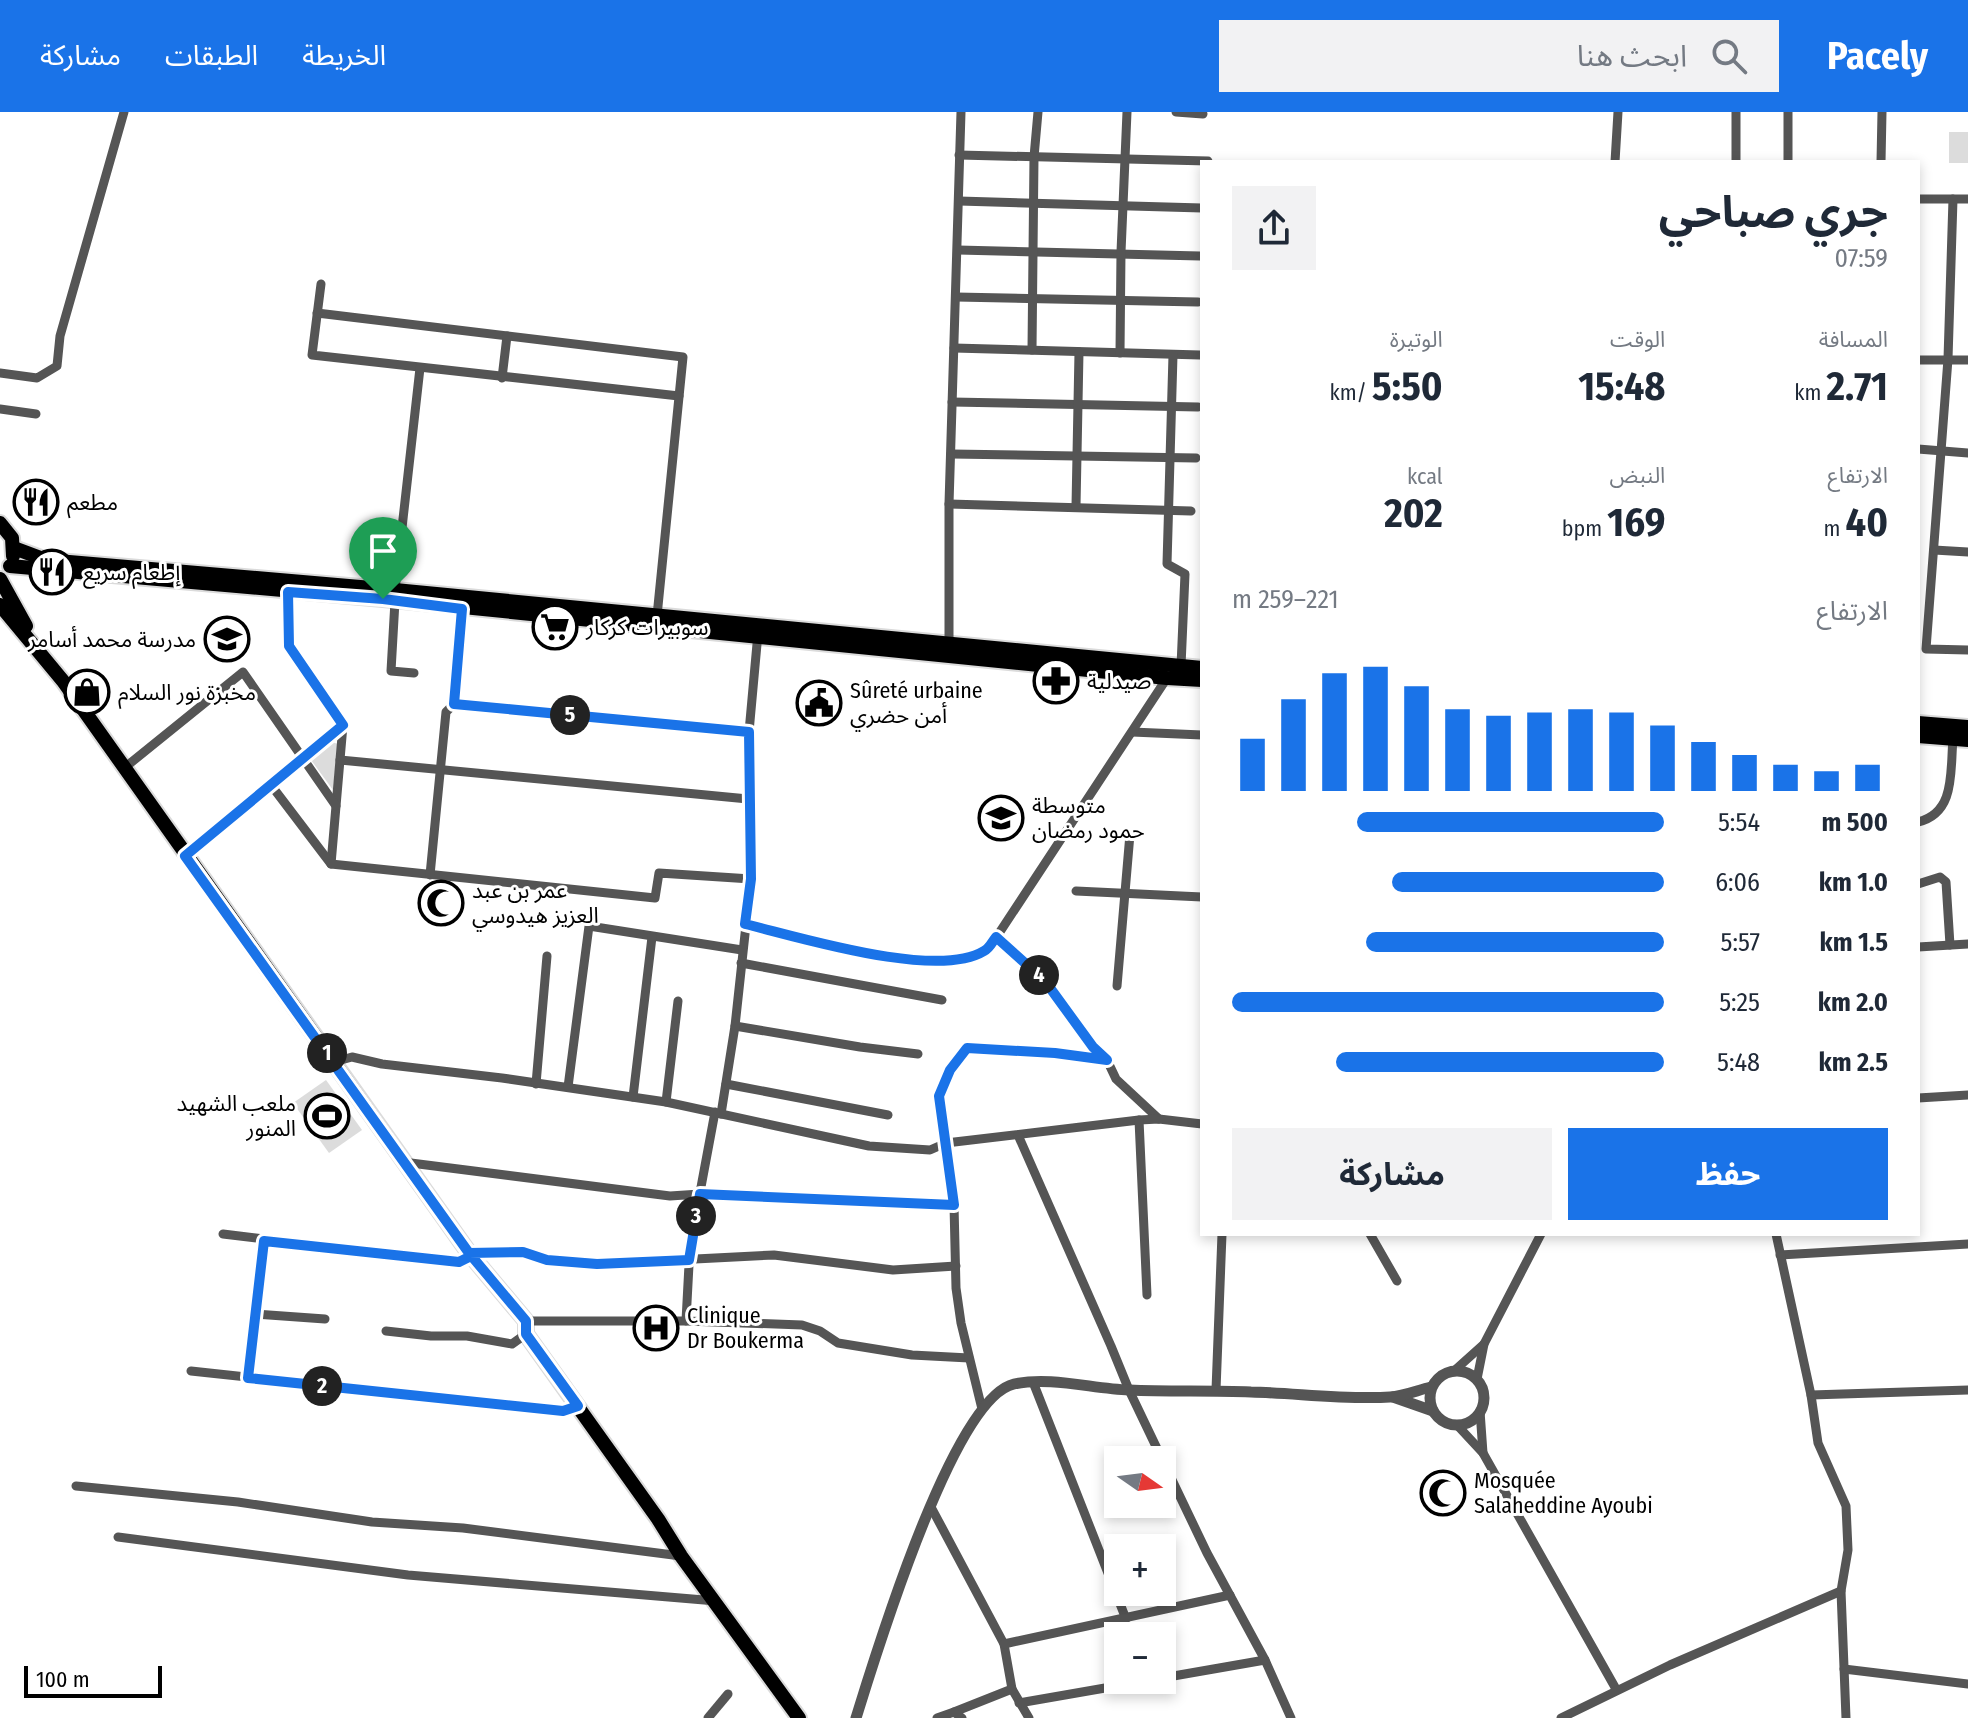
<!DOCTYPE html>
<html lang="ar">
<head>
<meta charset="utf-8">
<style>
  :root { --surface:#fff; --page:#f2f2f3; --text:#1f2937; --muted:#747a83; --accent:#1a73e8 }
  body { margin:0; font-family:"Fira Sans Condensed","Noto Sans Arabic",sans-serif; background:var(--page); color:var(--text); direction:rtl; height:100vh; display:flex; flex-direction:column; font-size:30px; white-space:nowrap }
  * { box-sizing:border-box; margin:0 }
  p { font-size:26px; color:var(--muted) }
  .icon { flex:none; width:44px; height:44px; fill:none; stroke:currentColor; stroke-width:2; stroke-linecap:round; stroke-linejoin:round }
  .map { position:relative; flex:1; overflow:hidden; direction:ltr }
  .sheet { position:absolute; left:1200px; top:48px; width:720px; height:1076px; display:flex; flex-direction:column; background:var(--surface); border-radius:0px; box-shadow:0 4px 12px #0003; direction:rtl }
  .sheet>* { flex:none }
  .needle { width:52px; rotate:104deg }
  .buttons { position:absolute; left:1104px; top:1334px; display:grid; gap:16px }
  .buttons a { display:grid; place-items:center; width:72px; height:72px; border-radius:0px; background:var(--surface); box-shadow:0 4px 12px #0003; font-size:40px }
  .scale { position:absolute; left:24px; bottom:20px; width:138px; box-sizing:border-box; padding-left:8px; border:4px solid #000; border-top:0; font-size:22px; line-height:28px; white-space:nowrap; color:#000; -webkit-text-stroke:6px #fff; paint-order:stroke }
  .pin { position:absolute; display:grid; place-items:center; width:68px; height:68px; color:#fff; margin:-82px -34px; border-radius:50% 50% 50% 0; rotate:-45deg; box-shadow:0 0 8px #0007 }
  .pin .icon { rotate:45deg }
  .km { position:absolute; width:40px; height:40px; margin:-20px; border-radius:50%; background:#222; color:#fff; font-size:22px; line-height:40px; text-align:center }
  .round { display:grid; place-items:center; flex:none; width:84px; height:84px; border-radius:0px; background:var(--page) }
  .overview { display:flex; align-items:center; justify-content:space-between; height:136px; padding:0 32px }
  h1 { font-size:44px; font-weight:700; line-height:60px }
  .figures { display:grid; grid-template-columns:repeat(3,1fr); gap:12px; height:136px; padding:8px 32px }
  .figures div { display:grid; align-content:center }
  .figures b { font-size:40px; font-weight:700 }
  .figures small { font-size:22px; font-weight:400 }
  .figures p { font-size:22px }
  .chart { height:224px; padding:16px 32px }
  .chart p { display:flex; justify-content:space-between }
  .chart svg { width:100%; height:144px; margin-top:8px; stroke:var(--accent); stroke-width:6 }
  .primary-button { display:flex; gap:16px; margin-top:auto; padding:16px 32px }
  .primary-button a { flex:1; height:92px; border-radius:0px; background:var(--accent); color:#fff; font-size:32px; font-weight:700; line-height:92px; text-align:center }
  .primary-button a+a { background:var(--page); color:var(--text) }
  ul { padding:0 32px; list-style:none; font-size:26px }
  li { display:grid; grid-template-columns:128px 96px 1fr; align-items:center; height:60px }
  li i { height:20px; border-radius:10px; background:var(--accent) }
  header { display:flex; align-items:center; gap:48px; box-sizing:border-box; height:112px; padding:0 40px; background:var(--accent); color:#fff }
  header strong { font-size:38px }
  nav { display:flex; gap:44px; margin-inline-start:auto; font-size:28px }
  .search { width:560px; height:72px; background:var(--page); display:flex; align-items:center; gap:20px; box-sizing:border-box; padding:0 28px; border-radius:0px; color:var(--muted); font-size:30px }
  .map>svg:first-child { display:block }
  .green { fill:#dcdcdc }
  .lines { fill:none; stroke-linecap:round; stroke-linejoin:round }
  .primary-casing { stroke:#dbdbdb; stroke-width:18 }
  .minor { stroke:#555; stroke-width:9 }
  .tertiary { stroke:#555; stroke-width:11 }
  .primary { stroke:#000; stroke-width:14 }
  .route-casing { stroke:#fff; stroke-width:16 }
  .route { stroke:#1a73e8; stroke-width:10 }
  .labels { text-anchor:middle; stroke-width:6; stroke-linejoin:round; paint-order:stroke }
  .poi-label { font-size:22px; fill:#000; stroke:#fff; text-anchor:start }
</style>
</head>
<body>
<header>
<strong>Pacely</strong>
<div class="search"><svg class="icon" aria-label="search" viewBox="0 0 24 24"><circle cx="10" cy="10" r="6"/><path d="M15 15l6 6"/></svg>ابحث هنا</div>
<nav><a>الخريطة</a><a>الطبقات</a><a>مشاركة</a></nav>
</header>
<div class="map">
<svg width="1968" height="1606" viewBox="0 0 1968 1606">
  <rect width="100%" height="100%" fill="#fff"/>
  <g class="green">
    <rect x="1949" y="20" width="19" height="31"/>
    <polygon points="332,630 338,632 333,678 311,648"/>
    <polygon points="326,968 362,1018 329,1041 293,991"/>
  </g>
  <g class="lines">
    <g class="primary-casing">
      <g id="primary">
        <polyline points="0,411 12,426 13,444"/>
        <polyline points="14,436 46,448 395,478 1202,556"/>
        <polyline points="10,454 383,487 1167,566 1202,568"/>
        <polyline points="0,467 26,514"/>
        <polyline points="0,493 63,569 469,1141 526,1209 526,1222 658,1407 681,1444 799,1606"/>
        <polyline points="1918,611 1968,615"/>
        <polyline points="1918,624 1968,628"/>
      </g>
    </g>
    <g class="minor">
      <polyline points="1176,0 1203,2"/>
      <polyline points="1736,0 1736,50"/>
      <polyline points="1788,0 1788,50"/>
      <polyline points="959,43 1208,49"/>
      <polyline points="1615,50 1618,0"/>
      <polyline points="1881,50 1882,0"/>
      <polyline points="1918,87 1968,87"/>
      <polyline points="1953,87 1948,247 1926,537 1968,538"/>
      <polyline points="959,89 1202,96"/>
      <polyline points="958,138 1200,144"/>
      <polyline points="321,172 312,243 679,284"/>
      <polyline points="956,185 1198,190"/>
      <polyline points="317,201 683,245 657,504"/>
      <polyline points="954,236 1200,243"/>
      <polyline points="1032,238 1034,45 1038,0"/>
      <polyline points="1120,241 1121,140 1127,0"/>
      <polyline points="1173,243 1167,452 1185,462 1181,554"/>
      <polyline points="1918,248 1968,248"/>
      <polyline points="0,261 37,266 57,254 60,224 124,0"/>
      <polyline points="502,266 507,224"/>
      <polyline points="952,290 1198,295"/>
      <polyline points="0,297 36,302"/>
      <polyline points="1918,337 1968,341"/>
      <polyline points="951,342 1196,346"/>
      <polyline points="949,392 1191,399"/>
      <polyline points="1076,394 1079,240"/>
      <polyline points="1934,438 1968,440"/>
      <polyline points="395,478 420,256"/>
      <polyline points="288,480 289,534 343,613 331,752"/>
      <polyline points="395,489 391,559 414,561"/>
      <polyline points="949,532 949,392 961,0"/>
      <polyline points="454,592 462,497"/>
      <polyline points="1132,620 1202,623"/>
      <polyline points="340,648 748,687"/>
      <polyline points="123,657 243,560 336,694"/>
      <polyline points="271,673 331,752 655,786 659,761 751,767"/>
      <path d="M1918,710C1956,701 1950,659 1953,627"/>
      <polyline points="185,744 343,613"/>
      <polyline points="430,763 446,600 454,592 749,620"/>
      <polyline points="1918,772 1940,765 1946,770 1950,833"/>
      <polyline points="1076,779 1202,785"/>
      <path d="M745,812C813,828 922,868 988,838L1167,566"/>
      <polyline points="996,825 1045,869 1093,935 1107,948 1116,967 1159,1007"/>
      <polyline points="1918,835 1968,832"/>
      <polyline points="741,851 942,888"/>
      <polyline points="1117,874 1130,722"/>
      <polyline points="735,914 860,935 918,942"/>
      <polyline points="334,950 352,945 382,952 502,966 666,990 869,1034 930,1038 946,1031 1139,1008 1159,1007 1202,1012"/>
      <polyline points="536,972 547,844"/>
      <polyline points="726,972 888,1003"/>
      <polyline points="568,975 589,814 742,838"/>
      <polyline points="633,985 652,825"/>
      <polyline points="1918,986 1968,983"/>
      <polyline points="666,990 678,889"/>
      <polyline points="721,1002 735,914 751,767 749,620 758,521"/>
      <polyline points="1139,1008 1147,1183"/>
      <polyline points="1018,1023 1111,1234 1129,1278 1207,1441 1265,1548 1291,1606"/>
      <polyline points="403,1050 670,1084 700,1082 954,1093"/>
      <polyline points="223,1122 459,1150 471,1144"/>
      <polyline points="1370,1122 1397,1169"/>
      <polyline points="469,1141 523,1140 547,1148 597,1152 774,1143 893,1158 956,1154"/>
      <polyline points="1780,1143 1968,1132"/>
      <polyline points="255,1202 325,1207"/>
      <polyline points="526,1209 686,1209 802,1213 820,1219 838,1231 912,1243 969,1246"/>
      <polyline points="686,1209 690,1134 715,1000"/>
      <polyline points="386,1219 431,1224 467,1224 512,1232 526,1222"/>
      <polyline points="1455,1258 1484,1232"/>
      <polyline points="191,1259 563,1299 578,1294"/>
      <polyline points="248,1266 264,1129"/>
      <polyline points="1477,1267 1484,1232 1541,1122"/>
      <polyline points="1033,1270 1126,1507"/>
      <polyline points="1216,1278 1222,1122"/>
      <polyline points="1811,1283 1968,1278"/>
      <polyline points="982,1297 961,1211 956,1176 954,1093 939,984 950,958 967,936 1055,941 1107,948"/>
      <polyline points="1480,1299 1483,1341"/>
      <polyline points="1457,1313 1483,1341 1616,1577"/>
      <polyline points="76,1374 238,1390 372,1410 463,1416 681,1444"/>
      <polyline points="931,1395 1004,1532 1012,1577 1029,1606"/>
      <polyline points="118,1425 408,1463 716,1489"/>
      <polyline points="1841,1479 1846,1606"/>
      <polyline points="1004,1532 1230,1483"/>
      <polyline points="1844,1557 1968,1572"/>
      <polyline points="1162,1566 1265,1548"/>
      <polyline points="1019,1591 1151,1568"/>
      <polyline points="954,1600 1012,1577"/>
      <polyline points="708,1606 728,1582"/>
      <polyline points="937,1606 954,1600 962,1606"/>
      <polyline points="1561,1606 1670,1553 1841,1479 1848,1438 1846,1394 1818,1331 1811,1283 1776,1122"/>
    </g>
    <g class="tertiary">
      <circle cx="1457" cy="1286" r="27"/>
      <polyline points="1393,1285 1433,1299"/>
      <path d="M856,1606C875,1545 953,1286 1014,1272C1051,1264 1093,1277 1129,1278C1170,1280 1210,1278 1251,1280C1295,1281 1346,1288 1390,1285C1404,1284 1418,1278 1431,1275"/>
    </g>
    <use href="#primary" class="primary"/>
  </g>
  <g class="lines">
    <g class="route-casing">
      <path id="route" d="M383,487L288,480L289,534L343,613L185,744L469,1141L526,1209V1222L578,1294L563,1299L248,1266L264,1129L459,1150L471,1144L469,1141L523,1140L547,1148L597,1152L689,1148L700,1082L954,1093L939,984L950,958L967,936L1055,941L1107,948L1093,935L1045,869L996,825C992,830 990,836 984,839C937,868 799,825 745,812L751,767L749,620L454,592L462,497L383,487"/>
    </g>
    <use href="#route" class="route"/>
  </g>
  <defs>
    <g id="restaurant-ring" transform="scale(2.3)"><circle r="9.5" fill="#fff" stroke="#000" stroke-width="1.5"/><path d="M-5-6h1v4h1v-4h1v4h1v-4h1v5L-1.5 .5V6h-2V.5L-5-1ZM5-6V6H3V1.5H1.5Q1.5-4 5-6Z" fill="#000"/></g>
    <g id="supermarket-ring" transform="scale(2.3)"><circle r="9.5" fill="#fff" stroke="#000" stroke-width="1.5"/><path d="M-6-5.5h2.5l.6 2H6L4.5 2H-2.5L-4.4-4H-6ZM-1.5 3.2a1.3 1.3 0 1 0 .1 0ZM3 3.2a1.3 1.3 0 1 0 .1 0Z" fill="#000"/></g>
    <g id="school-ring" transform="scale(2.3)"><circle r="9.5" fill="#fff" stroke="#000" stroke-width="1.5"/><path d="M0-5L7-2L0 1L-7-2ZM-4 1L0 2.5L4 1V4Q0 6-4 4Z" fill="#000"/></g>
    <g id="pharmacy-ring" transform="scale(2.3)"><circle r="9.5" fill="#fff" stroke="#000" stroke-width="1.5"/><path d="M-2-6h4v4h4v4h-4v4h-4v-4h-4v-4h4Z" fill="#000"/></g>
    <g id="shop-ring" transform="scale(2.3)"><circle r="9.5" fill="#fff" stroke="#000" stroke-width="1.5"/><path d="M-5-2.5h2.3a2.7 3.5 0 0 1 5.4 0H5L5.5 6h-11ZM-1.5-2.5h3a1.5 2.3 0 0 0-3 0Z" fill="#000"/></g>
    <g id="civic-ring" transform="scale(2.3)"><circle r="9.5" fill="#fff" stroke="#000" stroke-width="1.5"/><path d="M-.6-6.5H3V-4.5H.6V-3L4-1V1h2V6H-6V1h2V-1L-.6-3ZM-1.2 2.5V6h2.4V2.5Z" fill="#000"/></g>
    <g id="mosque-ring" transform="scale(2.3)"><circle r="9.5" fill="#fff" stroke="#000" stroke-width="1.5"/><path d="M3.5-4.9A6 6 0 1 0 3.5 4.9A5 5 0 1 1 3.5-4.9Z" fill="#000"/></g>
    <g id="stadium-ring" transform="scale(2.3)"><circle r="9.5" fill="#fff" stroke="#000" stroke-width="1.5"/><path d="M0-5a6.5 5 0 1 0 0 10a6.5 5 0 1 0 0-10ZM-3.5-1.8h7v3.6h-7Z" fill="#000"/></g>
    <g id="hospital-ring" transform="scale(2.3)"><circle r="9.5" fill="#fff" stroke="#000" stroke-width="1.5"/><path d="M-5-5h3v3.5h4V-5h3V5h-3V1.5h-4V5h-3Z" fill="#000"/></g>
  </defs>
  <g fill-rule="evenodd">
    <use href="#restaurant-ring" x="36" y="390"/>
    <use href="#restaurant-ring" x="52" y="460"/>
    <use href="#supermarket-ring" x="555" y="515"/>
    <use href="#school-ring" x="227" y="527"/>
    <use href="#pharmacy-ring" x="1056" y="569"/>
    <use href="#shop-ring" x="87" y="580"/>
    <use href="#civic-ring" x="819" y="591"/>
    <use href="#school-ring" x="1001" y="706"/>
    <use href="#mosque-ring" x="441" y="791"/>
    <use href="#stadium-ring" x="327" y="1004"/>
    <use href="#hospital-ring" x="656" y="1216"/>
    <use href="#mosque-ring" x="1443" y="1381"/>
  </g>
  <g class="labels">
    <g class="poi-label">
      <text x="67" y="398">مطعم</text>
      <text x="83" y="468">إطعام سريع</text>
      <text x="586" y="523">سوبيرات كركار</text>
      <text x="196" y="535" text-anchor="end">مدرسة محمد أسامر</text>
      <text x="1087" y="577">صيدلية</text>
      <text x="850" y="586">Sûreté urbaine<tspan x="850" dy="25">أمن حضري</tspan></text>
      <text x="118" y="588">مخبزة نور السلام</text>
      <text x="1032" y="701">متوسطة<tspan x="1032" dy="25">حمود رمضان</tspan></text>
      <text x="472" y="786">عمر بن عبد<tspan x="472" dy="25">العزيز هيدوسي</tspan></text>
      <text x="296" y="999" text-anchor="end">ملعب الشهيد<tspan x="296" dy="25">المنور</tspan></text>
      <text x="687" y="1211">Clinique<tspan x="687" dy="25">Dr Boukerma</tspan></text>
      <text x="1474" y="1376">Mosquée<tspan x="1474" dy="25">Salaheddine Ayoubi</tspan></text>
    </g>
  </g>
</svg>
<div class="buttons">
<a><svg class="needle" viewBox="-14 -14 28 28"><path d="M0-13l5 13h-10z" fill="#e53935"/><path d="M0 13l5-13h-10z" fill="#747a83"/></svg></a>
<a>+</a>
<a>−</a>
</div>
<div class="scale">100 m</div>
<div class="pin" style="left:383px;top:487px;background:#1e9e55"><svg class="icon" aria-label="arrive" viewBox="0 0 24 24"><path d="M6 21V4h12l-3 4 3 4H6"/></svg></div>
<b class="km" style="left:327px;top:941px">1</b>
<b class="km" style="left:322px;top:1274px">2</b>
<b class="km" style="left:696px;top:1104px">3</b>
<b class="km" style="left:1039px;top:863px">4</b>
<b class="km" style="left:570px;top:603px">5</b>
<section class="sheet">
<div class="overview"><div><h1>جري صباحي</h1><p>07:59</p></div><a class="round"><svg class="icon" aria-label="share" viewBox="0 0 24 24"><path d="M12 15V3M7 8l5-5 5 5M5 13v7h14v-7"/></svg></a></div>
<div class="figures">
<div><p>المسافة</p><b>2.71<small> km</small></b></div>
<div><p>الوقت</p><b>15:48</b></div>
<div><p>الوتيرة</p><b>5:50<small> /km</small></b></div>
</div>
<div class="figures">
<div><p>الارتفاع</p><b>40<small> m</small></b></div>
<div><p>النبض</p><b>169<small> bpm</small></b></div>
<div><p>kcal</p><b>202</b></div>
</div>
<div class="chart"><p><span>الارتفاع</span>221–259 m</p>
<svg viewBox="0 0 160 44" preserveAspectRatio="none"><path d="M5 44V28M15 44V16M25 44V8M35 44V6M45 44V12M55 44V19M65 44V21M75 44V20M85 44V19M95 44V20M105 44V24M115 44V29M125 44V33M135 44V36M145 44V38M155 44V36"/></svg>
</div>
<ul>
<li><b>500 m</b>5:54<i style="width:71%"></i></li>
<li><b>1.0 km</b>6:06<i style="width:63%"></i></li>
<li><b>1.5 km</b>5:57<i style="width:69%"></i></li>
<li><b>2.0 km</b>5:25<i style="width:100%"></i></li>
<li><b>2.5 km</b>5:48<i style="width:76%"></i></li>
</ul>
<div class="primary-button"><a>حفظ</a><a>مشاركة</a></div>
</section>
</div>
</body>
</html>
